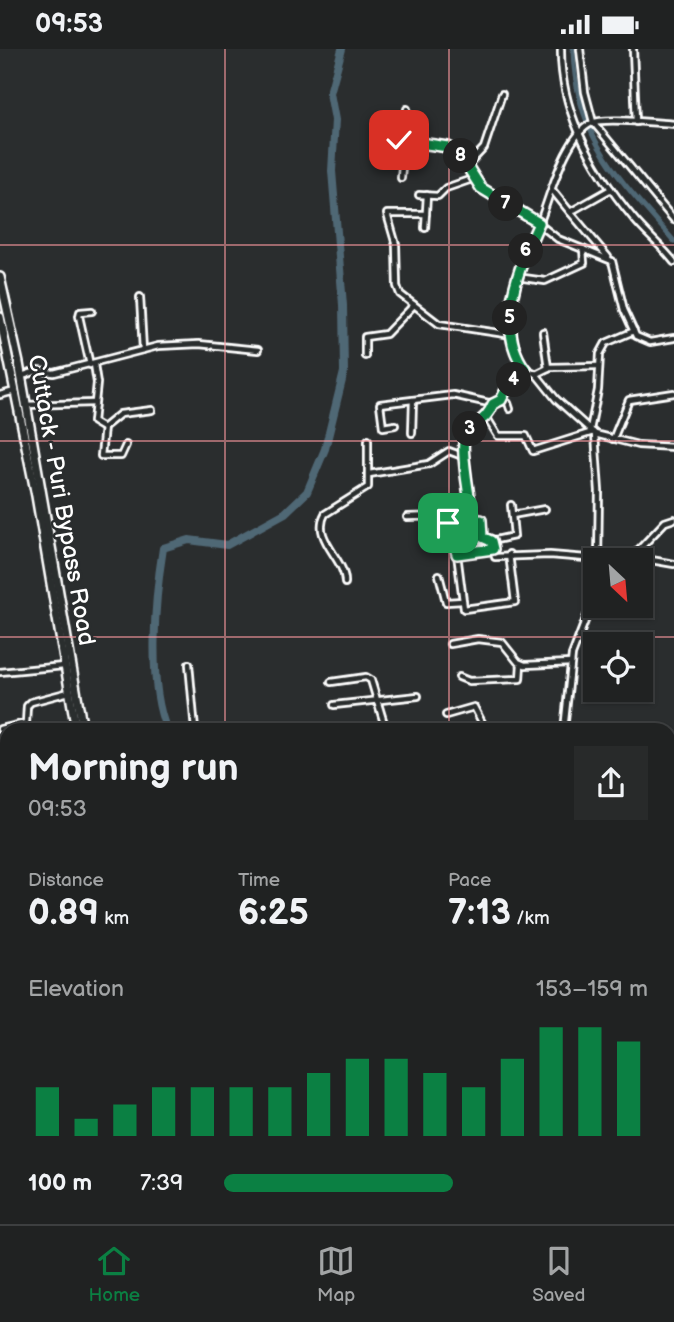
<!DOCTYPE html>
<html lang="en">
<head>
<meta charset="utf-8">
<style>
  :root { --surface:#202222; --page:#282a2a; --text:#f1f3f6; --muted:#a2a4a5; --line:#3d3f40; --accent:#0b8043 }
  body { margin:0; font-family:"Balsamiq Sans",sans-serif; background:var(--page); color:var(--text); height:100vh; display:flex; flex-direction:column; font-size:26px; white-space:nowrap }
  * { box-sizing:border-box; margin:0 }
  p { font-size:23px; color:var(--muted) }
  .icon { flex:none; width:38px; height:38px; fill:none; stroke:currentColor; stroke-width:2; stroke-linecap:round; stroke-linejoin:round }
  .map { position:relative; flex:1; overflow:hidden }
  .side { position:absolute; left:0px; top:674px; width:676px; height:502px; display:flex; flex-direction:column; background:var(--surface); border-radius:21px 21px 0 0; box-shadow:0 2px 5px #0004,0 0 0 2px var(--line) }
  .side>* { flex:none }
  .needle { width:46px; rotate:154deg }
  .fabs { position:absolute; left:583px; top:499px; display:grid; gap:14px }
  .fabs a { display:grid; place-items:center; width:70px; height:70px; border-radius:0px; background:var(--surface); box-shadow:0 2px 5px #0004,0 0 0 2px var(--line); font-size:35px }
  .pin { position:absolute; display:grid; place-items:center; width:60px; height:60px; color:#fff; margin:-30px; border-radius:14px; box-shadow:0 4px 10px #0006 }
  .km { position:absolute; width:35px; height:35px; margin:-18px; border-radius:50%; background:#222; color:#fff; font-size:19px; line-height:35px; text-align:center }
  .round { display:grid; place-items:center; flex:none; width:74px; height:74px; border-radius:0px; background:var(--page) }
  .head { display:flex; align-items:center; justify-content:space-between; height:119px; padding:0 28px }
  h1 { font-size:38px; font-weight:600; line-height:52px }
  .stats { display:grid; grid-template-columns:repeat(3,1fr); gap:10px; height:119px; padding:7px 28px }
  .stats div { display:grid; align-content:center }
  .stats b { font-size:35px; font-weight:600 }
  .stats small { font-size:19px; font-weight:400 }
  .stats p { font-size:19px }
  .chart { height:196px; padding:14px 28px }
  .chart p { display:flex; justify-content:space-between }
  .chart svg { width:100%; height:126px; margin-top:7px; stroke:var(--accent); stroke-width:6 }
  ul { padding:0 28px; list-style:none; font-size:23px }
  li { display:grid; grid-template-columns:112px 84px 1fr; align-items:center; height:52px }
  li i { height:18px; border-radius:9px; background:var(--accent) }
  .status { display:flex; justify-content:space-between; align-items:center; height:49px; padding:0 35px; background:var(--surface); direction:ltr }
  .status svg { height:19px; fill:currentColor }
  .dock { display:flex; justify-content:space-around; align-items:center; height:98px; border-top:2px solid var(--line); background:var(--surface); font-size:19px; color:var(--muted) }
  .dock a { display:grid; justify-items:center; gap:4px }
  .dock .current { color:var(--accent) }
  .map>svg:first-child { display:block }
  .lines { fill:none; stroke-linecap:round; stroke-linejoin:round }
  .canal { stroke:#506775; stroke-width:5 }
  .river { stroke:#506775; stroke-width:8 }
  .minor-casing { stroke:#fff; stroke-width:10 }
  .highway-casing { stroke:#fff; stroke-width:12 }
  .minor { stroke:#2a2d2e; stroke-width:4.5 }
  .highway { stroke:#2a2d2e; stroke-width:7 }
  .route-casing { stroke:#fff; stroke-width:14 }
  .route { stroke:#0b8043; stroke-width:9 }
  .grid { fill:none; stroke:#ff9aa2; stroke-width:2; stroke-opacity:0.55 }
  .labels { text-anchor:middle; stroke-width:5; stroke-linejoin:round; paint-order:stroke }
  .street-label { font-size:24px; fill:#fff; stroke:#2a2d2e }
</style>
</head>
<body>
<div class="status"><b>09:53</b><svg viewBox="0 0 49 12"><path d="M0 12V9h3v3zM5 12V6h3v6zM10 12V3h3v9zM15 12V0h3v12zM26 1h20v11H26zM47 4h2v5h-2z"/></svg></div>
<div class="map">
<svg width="674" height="1175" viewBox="0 0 674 1175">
  <rect width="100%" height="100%" fill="#2a2d2e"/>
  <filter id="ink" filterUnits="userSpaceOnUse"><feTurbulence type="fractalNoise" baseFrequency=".0143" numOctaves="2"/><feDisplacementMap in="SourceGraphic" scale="14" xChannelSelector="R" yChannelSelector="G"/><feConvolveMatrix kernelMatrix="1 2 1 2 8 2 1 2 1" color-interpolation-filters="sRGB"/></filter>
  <g filter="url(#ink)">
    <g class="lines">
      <path class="canal" d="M573,0C575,89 619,129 674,192"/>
      <g class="river">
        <path d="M167,681C147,635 155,549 163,499L189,491L227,496L285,464L307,443L325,400L344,323L343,256L332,122L335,71L330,44L342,0"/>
        <polyline points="254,1175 255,1169"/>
      </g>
      <g class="minor-casing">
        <g id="minor">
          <path d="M561,0C560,63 594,122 634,170C646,185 662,197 674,213"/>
          <polyline points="580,0 585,43 593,73 674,171"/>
          <polyline points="633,0 636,73"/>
          <path d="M399,91L448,98L459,104L481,139L539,175C550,148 565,86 592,74C603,68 658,74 674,75"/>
          <polyline points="468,116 484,99 502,45"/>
          <polyline points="401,129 407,60"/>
          <polyline points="553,142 570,163 611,140"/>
          <polyline points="419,146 438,147 446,139 472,130"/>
          <polyline points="570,163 608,208"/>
          <polyline points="426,165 387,165 396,196 397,237 400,245 439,275 512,286"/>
          <polyline points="425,179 427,146"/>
          <polyline points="517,228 545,232 584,214 583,200"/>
          <polyline points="140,248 143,301"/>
          <polyline points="543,283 548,319"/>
          <polyline points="365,307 365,288 386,285 414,256"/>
          <polyline points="94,315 97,334 93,373 103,379"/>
          <polyline points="90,316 79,267 80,263 92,262"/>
          <polyline points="536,325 550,318 599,317"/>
          <polyline points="22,327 37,322 54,324 158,297 199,295 258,301"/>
          <polyline points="0,346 15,342"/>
          <polyline points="26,356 94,354"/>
          <polyline points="510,360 508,354 501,351 507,339 525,320"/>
          <polyline points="487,369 498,387 526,387 533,402 593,383"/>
          <polyline points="395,376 383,378 380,355 453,346 493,355 501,351"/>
          <polyline points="590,381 598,341 600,305 606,294 634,282"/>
          <polyline points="412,384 413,351"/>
          <polyline points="595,385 638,396 674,398"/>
          <polyline points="613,390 629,351 674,344"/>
          <polyline points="126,396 121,407 101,407 104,378 120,365 152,361"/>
          <path d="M463,407C464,372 482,382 493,355"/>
          <path d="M369,425L429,415L449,402L465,408C469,430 468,451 475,473L481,471L482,488L491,492L514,487L511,456"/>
          <polyline points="512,466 545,460"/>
          <polyline points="407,468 443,467 449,477 457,505"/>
          <polyline points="491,492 495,508 550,506 598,510"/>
          <polyline points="493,500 457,505 464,560 515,553 509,505"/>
          <polyline points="634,508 674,515"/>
          <path d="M598,511L599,442L595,385L556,350L536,325L523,318C498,269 518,220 539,175L558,190L612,212L624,261L636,287L650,293L674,289"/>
          <polyline points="629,511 665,473 674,470"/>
          <polyline points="439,526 446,553 463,552"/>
          <path d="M345,534C346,510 311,490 325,465L368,438V391"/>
          <polyline points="450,595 478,590 502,593 518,613 525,616 571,614"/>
          <polyline points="189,615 195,681"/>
          <polyline points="0,623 64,617"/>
          <polyline points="459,628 469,632 520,630 521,615"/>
          <polyline points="331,633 366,628 371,631 386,681"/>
          <polyline points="334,656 418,647"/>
          <polyline points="446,666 474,658 486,681"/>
          <polyline points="0,680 26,674 27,657 31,653 69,643"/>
          <polyline points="564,681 572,606 595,546"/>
          <polyline points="668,711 674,710"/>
          <polyline points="668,768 674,768"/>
          <polyline points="668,895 674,896"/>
          <polyline points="0,901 1,906 7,908"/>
          <polyline points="1,906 2,948"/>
          <polyline points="668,935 674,933"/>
          <polyline points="668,966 674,976"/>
          <polyline points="668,984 674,980"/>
          <polyline points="668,1010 674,1021"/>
          <polyline points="0,1074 7,1072"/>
          <polyline points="668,1087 674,1085"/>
          <polyline points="0,1100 7,1097"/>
          <polyline points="668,1114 674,1111"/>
          <polyline points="668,1141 671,1145 674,1144"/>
          <polyline points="466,1169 471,1175"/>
          <polyline points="596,1169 599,1175"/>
          <polyline points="645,1169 648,1175"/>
          <polyline points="474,1175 488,1169"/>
          <polyline points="561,1175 574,1169"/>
          <polyline points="615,1175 627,1169"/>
        </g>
      </g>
      <g class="highway-casing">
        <g id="highway">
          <polyline points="0,228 19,314 83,681"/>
          <polyline points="0,268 36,447 76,681"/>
          <polyline points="172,1169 174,1175"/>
          <polyline points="179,1169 181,1175"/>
        </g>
      </g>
      <use href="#minor" class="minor"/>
      <use href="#highway" class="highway"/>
    </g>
  </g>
  <g class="lines" filter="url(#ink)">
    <g class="route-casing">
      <path id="route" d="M399,91L448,98L459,104L481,139L539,174C520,216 493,277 525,320L507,339L501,351L493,355C485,375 473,372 465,388C460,397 470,459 475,473L481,471L482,488L491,492L493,500L457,505L448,474"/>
    </g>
    <use href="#route" class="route"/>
  </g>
  <path class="grid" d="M225,0V681M449,0V681M0,196H674M0,392H674M0,588H674M0,783H7M668,783H674M0,979H7M668,979H674M225,1169V1175M449,1169V1175"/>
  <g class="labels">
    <g class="street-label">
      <text transform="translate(62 451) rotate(80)" y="8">Cuttack - Puri Bypass Road</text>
    </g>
  </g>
</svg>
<div class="fabs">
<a><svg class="needle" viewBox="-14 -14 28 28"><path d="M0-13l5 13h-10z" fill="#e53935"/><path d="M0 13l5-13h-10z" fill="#a2a4a5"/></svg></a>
<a><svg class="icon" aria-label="locate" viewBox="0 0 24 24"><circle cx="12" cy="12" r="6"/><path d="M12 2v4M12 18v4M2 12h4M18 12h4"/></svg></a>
</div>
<div class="pin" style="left:448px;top:474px;background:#1e9e55"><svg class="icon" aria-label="arrive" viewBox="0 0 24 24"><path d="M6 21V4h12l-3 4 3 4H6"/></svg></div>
<div class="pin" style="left:399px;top:91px;background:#d93025"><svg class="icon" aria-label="check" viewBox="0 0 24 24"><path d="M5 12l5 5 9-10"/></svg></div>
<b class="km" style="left:470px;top:380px">3</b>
<b class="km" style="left:514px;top:331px">4</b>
<b class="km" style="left:510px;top:269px">5</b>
<b class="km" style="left:526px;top:202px">6</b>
<b class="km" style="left:506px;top:155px">7</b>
<b class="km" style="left:461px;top:107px">8</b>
<section class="side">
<div class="head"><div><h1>Morning run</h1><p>09:53</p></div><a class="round"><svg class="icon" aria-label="share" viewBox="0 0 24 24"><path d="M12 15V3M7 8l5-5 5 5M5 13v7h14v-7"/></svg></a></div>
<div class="stats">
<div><p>Distance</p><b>0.89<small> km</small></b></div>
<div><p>Time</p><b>6:25</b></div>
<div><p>Pace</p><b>7:13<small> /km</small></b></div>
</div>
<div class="chart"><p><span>Elevation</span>153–159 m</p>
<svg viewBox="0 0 160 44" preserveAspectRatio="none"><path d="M5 44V27M15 44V38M25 44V33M35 44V27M45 44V27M55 44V27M65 44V27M75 44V22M85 44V17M95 44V17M105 44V22M115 44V27M125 44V17M135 44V6M145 44V6M155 44V11"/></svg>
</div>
<ul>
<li><b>100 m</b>7:39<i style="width:54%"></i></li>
</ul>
</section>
</div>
<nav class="dock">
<a class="current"><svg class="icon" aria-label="home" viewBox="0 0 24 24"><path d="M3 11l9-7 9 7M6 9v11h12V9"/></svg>Home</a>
<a><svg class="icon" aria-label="map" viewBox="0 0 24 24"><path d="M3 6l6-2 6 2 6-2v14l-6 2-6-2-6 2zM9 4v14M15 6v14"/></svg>Map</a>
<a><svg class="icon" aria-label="saved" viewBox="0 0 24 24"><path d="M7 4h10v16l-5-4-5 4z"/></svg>Saved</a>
</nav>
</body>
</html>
